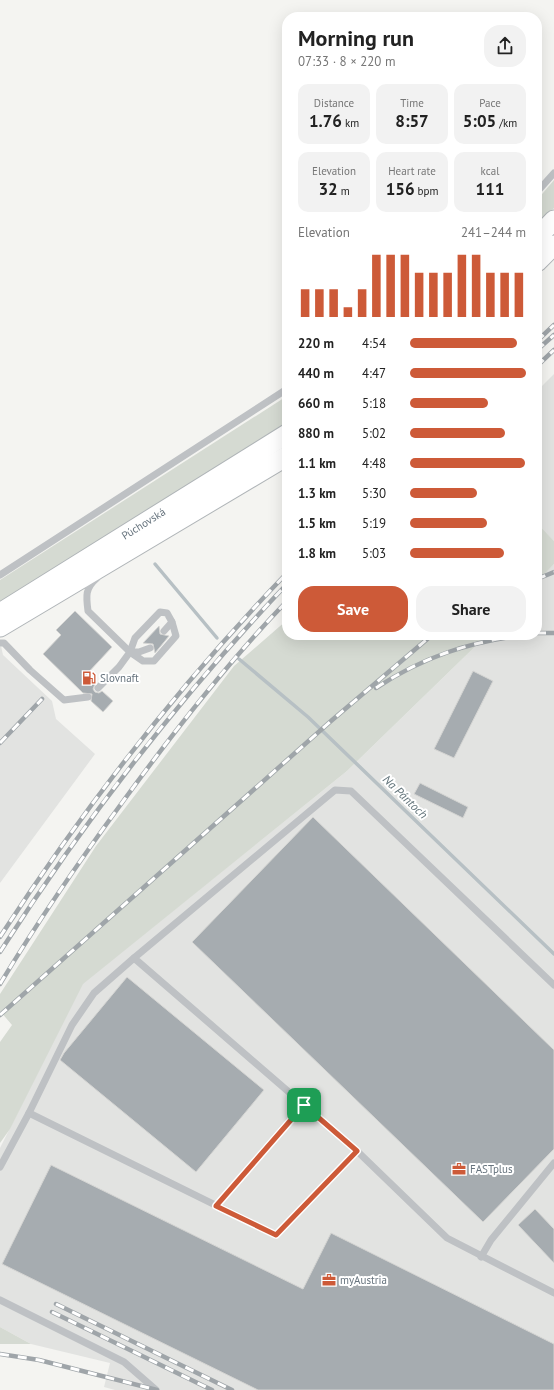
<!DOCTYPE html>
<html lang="en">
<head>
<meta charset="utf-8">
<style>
  :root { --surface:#fff; --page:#f2f2f2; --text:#222; --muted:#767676; --accent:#cd5a38 }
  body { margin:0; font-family:"PT Sans",sans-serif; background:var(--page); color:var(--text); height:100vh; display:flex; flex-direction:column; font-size:15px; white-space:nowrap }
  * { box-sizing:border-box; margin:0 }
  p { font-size:13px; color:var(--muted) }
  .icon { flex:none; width:22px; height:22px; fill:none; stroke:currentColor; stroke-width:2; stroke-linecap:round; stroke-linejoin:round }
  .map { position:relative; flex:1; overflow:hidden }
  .drawer { position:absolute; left:282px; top:12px; width:260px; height:628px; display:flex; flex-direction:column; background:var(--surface); border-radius:16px; box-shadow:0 4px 16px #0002 }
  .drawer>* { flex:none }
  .pin { position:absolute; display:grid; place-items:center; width:34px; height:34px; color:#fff; margin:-17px; border-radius:8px; box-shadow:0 2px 6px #0006 }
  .round { display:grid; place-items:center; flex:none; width:42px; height:42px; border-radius:16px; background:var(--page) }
  .headline { display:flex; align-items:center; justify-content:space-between; height:68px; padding:0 16px }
  h1 { font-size:22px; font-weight:700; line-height:30px }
  .metrics { display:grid; grid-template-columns:repeat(3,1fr); gap:6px; height:68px; padding:4px 16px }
  .metrics div { display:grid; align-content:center; border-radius:10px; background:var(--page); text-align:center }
  .metrics b { font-size:17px; font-weight:700 }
  .metrics small { font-size:11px; font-weight:400 }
  .metrics p { font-size:11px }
  .chart { height:112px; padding:8px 16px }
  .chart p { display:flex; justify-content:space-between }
  .chart svg { width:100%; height:72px; margin-top:4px; stroke:var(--accent); stroke-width:6 }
  .action { display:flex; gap:8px; margin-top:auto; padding:8px 16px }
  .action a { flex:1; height:46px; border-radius:16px; background:var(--accent); color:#fff; font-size:16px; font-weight:700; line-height:46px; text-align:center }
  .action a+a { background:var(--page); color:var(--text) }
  ul { padding:0 16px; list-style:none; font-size:13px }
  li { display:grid; grid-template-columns:64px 48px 1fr; align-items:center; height:30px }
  li i { height:10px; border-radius:5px; background:var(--accent) }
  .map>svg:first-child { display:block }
  .built { fill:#e2e3e1 }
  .green { fill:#d5dad2 }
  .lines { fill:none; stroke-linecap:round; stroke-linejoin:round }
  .stream { stroke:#b7c0c4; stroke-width:3.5 }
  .building { fill:#a6acb0; stroke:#d5d5d3 }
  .secondary-casing { stroke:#b0b5b8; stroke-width:21 }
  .lane { stroke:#bec1c4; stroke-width:7 }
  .secondary { stroke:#fff; stroke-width:19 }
  .rail-casing { stroke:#9fa5a9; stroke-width:4.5 }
  .rail { stroke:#fff; stroke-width:3; stroke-dasharray:9; stroke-linecap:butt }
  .route-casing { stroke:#fff; stroke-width:8 }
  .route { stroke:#cd5a38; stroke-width:5 }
  .labels { text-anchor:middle; stroke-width:4; stroke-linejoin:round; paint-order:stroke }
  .street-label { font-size:11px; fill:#67747e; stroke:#fff }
  .poi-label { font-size:11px; fill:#67747e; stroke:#fff; text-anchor:start }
  .water-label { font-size:12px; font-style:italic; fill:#63757b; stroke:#fff }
</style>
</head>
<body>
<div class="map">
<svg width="554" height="1390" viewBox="0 0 554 1390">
  <rect width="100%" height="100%" fill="#f4f4f1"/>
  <g class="built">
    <polygon points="554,374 554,541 537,523 537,391"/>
    <polygon points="554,564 554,1390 115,1390 104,1387 110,1363 31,1344 0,1327 0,1148 82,984 347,771 487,635 537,635 537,582"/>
    <polygon points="1,646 3,655 52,701 56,719 95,754 0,883 0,647"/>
  </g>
  <g class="green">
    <polygon points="554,180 554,208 537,227 537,200"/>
    <polygon points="287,396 287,425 0,604 0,580"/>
    <polygon points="537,523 554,541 554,564 537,582"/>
    <polygon points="287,620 287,635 487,635 347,771 83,984 10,1129 0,1143 0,1042 12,1025 0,1011 0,994 96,846 234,666"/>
    <polygon points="0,1327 31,1344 0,1344"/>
  </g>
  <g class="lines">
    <g class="stream">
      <polyline points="155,564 217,638"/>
      <polyline points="239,659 308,717 554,954"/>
    </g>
  </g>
  <g class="building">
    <polygon points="75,611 112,647 85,676 95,684 93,689 95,692 99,693 102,691 113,701 103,712 91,701 92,694 83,693 43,654 61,635 56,630"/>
    <polygon points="159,626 160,634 169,636 155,653 153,644 143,643"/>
    <polygon points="473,671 493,681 454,758 434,749"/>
    <polygon points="420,783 468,807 463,818 414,794"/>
    <polygon points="313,817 554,1050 554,1149 483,1222 192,942"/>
    <polygon points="127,977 264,1090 196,1172 60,1060 64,1053"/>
    <polygon points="51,1165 303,1289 331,1233 554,1344 554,1390 258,1390 2,1264"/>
    <polygon points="535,1209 554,1229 554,1263 518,1225"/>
  </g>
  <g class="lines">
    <g class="secondary-casing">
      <g id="secondary">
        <polyline points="537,238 554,220"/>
        <polyline points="537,262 554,245"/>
        <path id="s1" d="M0,613L287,434"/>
        <polyline points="0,627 287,456"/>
      </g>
    </g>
    <g class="lane">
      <polyline points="537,192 554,173"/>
      <polyline points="0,575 287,389"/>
      <path d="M97,578C85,588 86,596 88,611L130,652L119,667L98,688"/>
      <polyline points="0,643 4,643 30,670 64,700 88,697"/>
      <polyline points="130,652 135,638 160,612 167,613 172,622 164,631"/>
      <polyline points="130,652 143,661 154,661 176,636 172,622"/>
      <polyline points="130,652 139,652 150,648"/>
      <polyline points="29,1113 72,1025 94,993 134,958"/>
      <polyline points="357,1151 134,958 335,790 351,791 554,985"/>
      <polyline points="0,1167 29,1113 276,1235 357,1151 447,1238 554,1293"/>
      <polyline points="216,1206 303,1105"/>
      <polyline points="481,1257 491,1240 554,1163"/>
      <polyline points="0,1300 124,1362 156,1390"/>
    </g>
    <use href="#secondary" class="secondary"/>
    <g class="rail-casing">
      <g id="rail">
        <polyline points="537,341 554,325"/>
        <polyline points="537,350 554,335"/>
        <polyline points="537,366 554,350"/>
        <polyline points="537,579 554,572"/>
        <polyline points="537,633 554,633"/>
        <path d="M376,688C423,657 469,642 524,635"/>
        <polyline points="0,743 42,699"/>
        <path d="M0,937C85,806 179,685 287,573"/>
        <path d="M0,952C86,818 177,700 287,584"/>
        <path d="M0,984C38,921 80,860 124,800C175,730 227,663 287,601"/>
        <polyline points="0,1015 331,721 432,635"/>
        <polyline points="56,1304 232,1390"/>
        <polyline points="52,1312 212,1390"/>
        <polyline points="0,1354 39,1360 157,1390"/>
      </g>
    </g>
    <use href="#rail" class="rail"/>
  </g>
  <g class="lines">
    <g class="route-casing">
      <polygon id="route" points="304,1105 357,1151 276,1235 216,1206"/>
    </g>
    <use href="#route" class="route"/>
  </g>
  <defs>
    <g id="fuel-bare" transform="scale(1.08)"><path d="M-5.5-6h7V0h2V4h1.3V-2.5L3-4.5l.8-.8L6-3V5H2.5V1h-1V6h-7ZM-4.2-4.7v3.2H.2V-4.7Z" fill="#cd5a38" stroke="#fff" stroke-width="2.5" paint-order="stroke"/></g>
    <g id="office-bare" transform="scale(1.08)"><path d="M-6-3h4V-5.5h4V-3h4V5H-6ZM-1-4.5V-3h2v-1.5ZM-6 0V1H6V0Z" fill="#cd5a38" stroke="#fff" stroke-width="2.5" paint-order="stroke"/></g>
  </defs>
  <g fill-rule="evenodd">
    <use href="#fuel-bare" x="89" y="678"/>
    <use href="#office-bare" x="459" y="1169"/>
    <use href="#office-bare" x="329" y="1280"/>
  </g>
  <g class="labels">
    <g class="street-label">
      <text dy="4" stroke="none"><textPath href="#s1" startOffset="169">Púchovská</textPath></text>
    </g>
    <g class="poi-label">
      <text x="100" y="682">Slovnaft</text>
      <text x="470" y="1173">FASTplus</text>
      <text x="340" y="1284">myAustria</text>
    </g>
    <g class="water-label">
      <text transform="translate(405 797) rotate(44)" y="4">Na Pántoch</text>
    </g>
  </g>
</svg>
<div class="pin" style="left:304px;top:1105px;background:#1e9e55"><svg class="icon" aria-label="arrive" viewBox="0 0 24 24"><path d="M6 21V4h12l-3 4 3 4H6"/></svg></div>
<section class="drawer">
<div class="headline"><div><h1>Morning run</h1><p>07:33 · 8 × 220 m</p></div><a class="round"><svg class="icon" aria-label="share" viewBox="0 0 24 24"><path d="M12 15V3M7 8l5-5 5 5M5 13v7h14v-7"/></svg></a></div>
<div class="metrics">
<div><p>Distance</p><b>1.76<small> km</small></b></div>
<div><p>Time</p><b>8:57</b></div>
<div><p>Pace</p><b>5:05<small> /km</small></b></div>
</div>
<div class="metrics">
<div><p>Elevation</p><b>32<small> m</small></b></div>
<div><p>Heart rate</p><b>156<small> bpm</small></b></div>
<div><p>kcal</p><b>111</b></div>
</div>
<div class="chart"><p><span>Elevation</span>241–244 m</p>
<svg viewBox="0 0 160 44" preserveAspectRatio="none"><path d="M5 44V27M15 44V27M25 44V27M35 44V38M45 44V27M55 44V6M65 44V6M75 44V6M85 44V17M95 44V17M105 44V17M115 44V6M125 44V6M135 44V17M145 44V17M155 44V17"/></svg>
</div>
<ul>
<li><b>220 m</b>4:54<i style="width:92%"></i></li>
<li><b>440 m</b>4:47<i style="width:100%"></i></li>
<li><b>660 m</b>5:18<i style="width:67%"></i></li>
<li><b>880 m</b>5:02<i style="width:82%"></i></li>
<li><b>1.1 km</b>4:48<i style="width:99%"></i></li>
<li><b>1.3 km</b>5:30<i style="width:58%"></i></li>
<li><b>1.5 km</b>5:19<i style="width:66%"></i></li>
<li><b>1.8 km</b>5:03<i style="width:81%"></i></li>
</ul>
<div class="action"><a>Save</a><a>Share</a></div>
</section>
</div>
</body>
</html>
